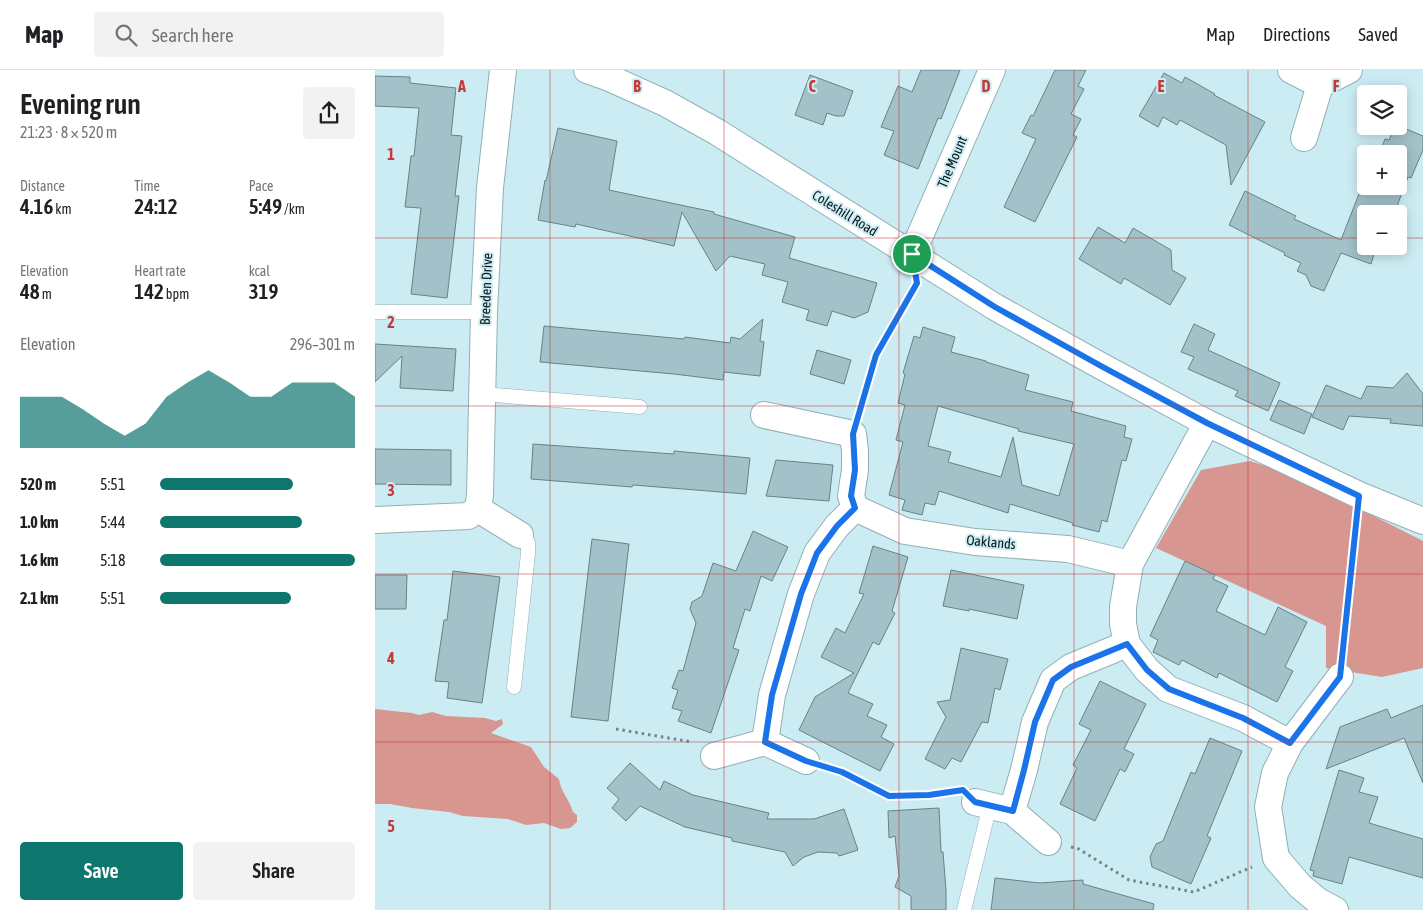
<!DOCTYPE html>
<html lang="en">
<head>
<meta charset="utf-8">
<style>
  :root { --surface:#fff; --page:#f2f2f2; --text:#202124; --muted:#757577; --line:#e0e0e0; --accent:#0f766e }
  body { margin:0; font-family:"Asap Condensed",sans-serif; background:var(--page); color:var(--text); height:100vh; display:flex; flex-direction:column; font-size:19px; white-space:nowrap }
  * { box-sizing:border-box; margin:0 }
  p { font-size:16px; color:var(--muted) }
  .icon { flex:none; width:28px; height:28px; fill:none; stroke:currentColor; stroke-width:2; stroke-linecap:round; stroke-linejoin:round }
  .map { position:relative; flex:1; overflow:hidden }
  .details { display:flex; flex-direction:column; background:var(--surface); width:375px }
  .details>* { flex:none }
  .fabs { position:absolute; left:982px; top:15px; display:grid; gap:10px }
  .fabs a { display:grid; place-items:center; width:50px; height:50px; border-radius:5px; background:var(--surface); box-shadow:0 2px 12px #0003; font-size:25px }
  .pin { position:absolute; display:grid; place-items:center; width:42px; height:42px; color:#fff; margin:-21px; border:2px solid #fff; border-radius:50%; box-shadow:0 1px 5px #0007 }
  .round { display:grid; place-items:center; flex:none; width:52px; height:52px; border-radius:5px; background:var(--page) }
  .headline { display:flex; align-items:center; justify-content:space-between; height:85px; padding:0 20px }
  h1 { font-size:28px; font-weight:600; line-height:38px }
  .metrics { display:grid; grid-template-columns:repeat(3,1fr); gap:8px; height:85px; padding:5px 20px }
  .metrics div { display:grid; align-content:center }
  .metrics b { font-size:21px; font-weight:600 }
  .metrics small { font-size:14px; font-weight:400 }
  .metrics p { font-size:14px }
  .chart { height:140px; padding:10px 20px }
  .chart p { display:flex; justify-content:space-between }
  .chart svg { width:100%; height:90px; margin-top:5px; fill:var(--accent); opacity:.7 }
  .cta { display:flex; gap:10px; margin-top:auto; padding:10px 20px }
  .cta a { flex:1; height:58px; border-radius:5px; background:var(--accent); color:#fff; font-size:20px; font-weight:600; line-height:58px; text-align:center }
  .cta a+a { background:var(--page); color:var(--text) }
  ul { padding:0 20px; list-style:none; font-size:16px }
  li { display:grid; grid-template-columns:80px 60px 1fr; align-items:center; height:38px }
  li i { height:12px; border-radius:6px; background:var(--accent) }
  header { display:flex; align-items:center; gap:30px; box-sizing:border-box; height:70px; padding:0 25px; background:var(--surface); border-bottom:1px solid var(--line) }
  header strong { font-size:24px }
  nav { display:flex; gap:28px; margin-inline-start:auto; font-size:18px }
  .search { width:350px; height:45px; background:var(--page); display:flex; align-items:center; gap:12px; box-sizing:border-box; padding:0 18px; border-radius:5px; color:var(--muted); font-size:19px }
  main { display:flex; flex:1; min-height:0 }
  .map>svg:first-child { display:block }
  .forest { fill:#d79690 }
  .building { fill:#a2c1c8; stroke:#658389; fill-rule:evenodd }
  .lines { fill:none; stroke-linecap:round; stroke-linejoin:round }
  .lane-casing { stroke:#91b0b6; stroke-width:15 }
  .street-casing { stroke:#91b0b6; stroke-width:28 }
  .path { stroke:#6f858a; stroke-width:3; stroke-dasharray:2.5 4; stroke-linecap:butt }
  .lane { stroke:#fff; stroke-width:14 }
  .street { stroke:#fff; stroke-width:26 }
  .route-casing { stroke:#fff; stroke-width:10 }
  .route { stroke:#1a73e8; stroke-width:6 }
  .grid { fill:none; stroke:#c73838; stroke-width:1; stroke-opacity:0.55 }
  .labels { text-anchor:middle; stroke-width:4; stroke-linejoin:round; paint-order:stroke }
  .street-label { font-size:14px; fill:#0b1719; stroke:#ccecf3 }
  .grid-label { font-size:16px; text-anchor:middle; font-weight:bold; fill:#c73838; stroke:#ccecf3; stroke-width:4; stroke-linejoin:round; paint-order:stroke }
</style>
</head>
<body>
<header>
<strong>Map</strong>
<div class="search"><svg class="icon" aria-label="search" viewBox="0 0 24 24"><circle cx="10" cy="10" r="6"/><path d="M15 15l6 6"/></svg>Search here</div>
<nav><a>Map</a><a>Directions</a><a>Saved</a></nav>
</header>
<main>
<section class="details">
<div class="headline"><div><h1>Evening run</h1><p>21:23 · 8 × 520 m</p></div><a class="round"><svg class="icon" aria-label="share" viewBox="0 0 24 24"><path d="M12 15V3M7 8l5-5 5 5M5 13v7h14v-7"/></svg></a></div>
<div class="metrics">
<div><p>Distance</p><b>4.16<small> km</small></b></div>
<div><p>Time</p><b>24:12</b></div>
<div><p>Pace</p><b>5:49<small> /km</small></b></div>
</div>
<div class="metrics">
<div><p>Elevation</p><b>48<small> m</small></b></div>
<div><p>Heart rate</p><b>142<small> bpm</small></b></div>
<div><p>kcal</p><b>319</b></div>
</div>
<div class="chart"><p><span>Elevation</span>296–301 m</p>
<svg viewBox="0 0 160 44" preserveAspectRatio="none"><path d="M0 44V19L10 19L20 19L30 25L40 32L50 38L60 32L70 19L80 12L90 6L100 12L110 19L120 19L130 12L140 12L150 12L160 19V44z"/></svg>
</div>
<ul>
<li><b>520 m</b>5:51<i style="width:68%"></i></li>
<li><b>1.0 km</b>5:44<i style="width:73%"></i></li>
<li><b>1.6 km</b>5:18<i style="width:100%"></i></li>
<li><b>2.1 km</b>5:51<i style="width:67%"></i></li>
</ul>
<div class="cta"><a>Save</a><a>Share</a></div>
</section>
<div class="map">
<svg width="1048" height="840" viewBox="0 0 1048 840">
  <rect width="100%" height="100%" fill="#ccecf3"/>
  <g class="forest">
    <polygon points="875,391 916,404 1048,471 1048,598 1007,607 951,598 951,556 781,478 826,400"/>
    <path d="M0,639L37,643L44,645L57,642L71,646L110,648L121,651L127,649L128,654L116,663L156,677L169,697L184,709C186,723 194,728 198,742L202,745V752L195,758L186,759L169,753L151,755L133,749L88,746L74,742L37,738L15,734H0Z"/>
  </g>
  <g class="building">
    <polygon points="546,0 585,0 566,49 563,48 543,99 509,85 519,61 506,57 523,16 537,22"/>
    <polygon points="680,0 711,0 703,16 709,19 696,44 706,49 698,65 702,67 660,152 629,137 661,69 647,63 656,45 658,46"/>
    <polygon points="789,3 807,13 810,7 840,24 839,25 890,52 856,115 851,75 805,50 802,55 788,47 783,57 764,46"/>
    <polygon points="435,5 478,21 469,46 461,46 452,43 448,55 420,45"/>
    <polygon points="0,6 35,7 35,13 81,18 76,65 87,66 80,126 84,126 72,228 36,224 46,138 30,137 36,86 39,86 44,38 0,36"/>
    <polygon points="1020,56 1024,56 1048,66 1048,80 1036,108 1033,107 1019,144 991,144 991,176 1006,176 1005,179 1001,178 996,194 966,183 949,221 936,216 931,205 922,201 926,193 909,185 910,183 854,155 870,121 921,146 919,149 966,170 991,106 991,116 1024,116 1024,84 1004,84 1010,69 1014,70"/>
    <polygon points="183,58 242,71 234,120 339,142 339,144 420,167 414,188 502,213 493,242 479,248 457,241 452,256 431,250 434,240 407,232 413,212 387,205 390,194 355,186 341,201 307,142 299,176 201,154 200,157 163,150 170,110 171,111"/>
    <polygon points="723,157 750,173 758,158 796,180 797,200 811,208 795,235 749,208 746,214 704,189"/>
    <polygon points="388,249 385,271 389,272 385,306 349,302 348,310 299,304 165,292 169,256 309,269 310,267 355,273 356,267 365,269"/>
    <polygon points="819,254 840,264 833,280 905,313 893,341 860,326 863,321 813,299 819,287 806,282"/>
    <path d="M548,257L580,267L576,282L611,291V292L654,305L650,320L698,332L696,341L751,356L749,367L757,369L751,391L747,390L732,452L727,450L724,462L697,455L698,453L635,434L633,443L564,421L560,435L550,433L547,445L527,440L530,430L514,425L528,372L521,370L530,335L523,333L530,304L528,303L539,266L545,268ZM563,336L644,359L643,361L699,374L684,426L647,415L638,367L626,407L573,392L576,382L553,376Z"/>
    <polygon points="0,274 81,279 78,321 25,318 27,286 0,312"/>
    <polygon points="442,280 476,290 469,314 435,304"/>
    <polygon points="1032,303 1048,324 1048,356 1015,353 1016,349 974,346 968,360 937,347 951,315 986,329 992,316 1018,318"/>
    <polygon points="904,330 937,344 929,364 895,350"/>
    <polygon points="158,374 299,384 299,381 375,388 371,424 258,415 257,417 156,409"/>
    <polygon points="0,379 76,380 76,415 0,414"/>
    <polygon points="401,390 458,395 454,431 391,426"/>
    <polygon points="378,461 413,477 397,511 386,506 375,541 370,539 358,578 364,580 336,663 303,651 307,641 297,638 303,620 297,618 304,600 308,601 321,553 315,539 317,532 327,526 338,493 361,501"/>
    <polygon points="217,469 254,474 233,651 196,647"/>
    <polygon points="498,476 533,487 517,541 520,543 504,575 498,572 473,623 498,634 492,646 512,655 506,667 519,674 505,701 424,660 440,627 479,603 446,587 461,558 470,563 489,524 484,523"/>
    <polygon points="810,491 840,505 838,509 853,516 841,541 890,565 903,537 932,552 910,597 918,601 902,632 844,603 842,608 807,590 804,595 778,582 783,570 775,566"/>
    <polygon points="576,500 649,515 642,549 594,539 594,541 568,536"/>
    <polygon points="78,501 125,507 107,633 72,628 74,612 60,611 69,550 72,550"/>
    <polygon points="0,505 32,505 31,539 0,539"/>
    <polygon points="586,578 633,589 625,620 620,618 613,653 607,652 586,692 577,688 570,699 550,689 571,647 562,632 575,630"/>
    <polygon points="725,611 771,634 749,679 759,684 750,702 745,699 720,751 685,734 702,698 698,695 716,660 704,654"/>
    <polygon points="1048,635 1048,713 1029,668 951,699 965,657 1012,639 1016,648"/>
    <polygon points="835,668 867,681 832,766 836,768 816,814 777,797 775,787 781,774 788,771 816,702 820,704"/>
    <polygon points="255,693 285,720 289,711 318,725 394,743 392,749 439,749 469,739 483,780 464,786 462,783 443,782 429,787 418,796 410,782 357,771 357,768 310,757 265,736 251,751 237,738 244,729 232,718"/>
    <polygon points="964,700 989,708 984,722 1003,727 994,753 1048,769 1048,808 974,787 967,814 938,806 939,801 935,800"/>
    <polygon points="564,738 566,782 568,782 571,820 571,840 536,840 536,826 520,817 524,806 520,766 514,768 513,741"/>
    <polygon points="620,808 665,813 708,810 708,814 779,834 778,840 616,840"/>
  </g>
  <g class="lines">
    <g class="lane-casing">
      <g id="lane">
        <polyline points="0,242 109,242"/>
        <polyline points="107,324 265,337"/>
        <polyline points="139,617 153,483 153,472 145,465"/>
        <polyline points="589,840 615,735"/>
      </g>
    </g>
    <g class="street-casing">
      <g id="street">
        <polyline points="212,0 232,7 290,33 342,62 620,237 726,296 832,353 984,425 1048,451"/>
        <polyline points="916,0 945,15"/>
        <polyline points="929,68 945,15 974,0"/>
        <polyline points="537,184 617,0"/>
        <polyline points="389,345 478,364 480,381 480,400 476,426 480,438 530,461 600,472 693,479 755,494"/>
        <polyline points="832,353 755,494 748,537 748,554 752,574 772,600 793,619 868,648 915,673 900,703 893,737 901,788 925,816 943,831 960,840"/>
        <polyline points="103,439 145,465"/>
        <polyline points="0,450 93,446 103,439 105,425 109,242 115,118 128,0"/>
        <polyline points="390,672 397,625 426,524 442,483 462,456 480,438"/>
        <polyline points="915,673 965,607"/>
        <polyline points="339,686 390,672 431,691"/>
        <polyline points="600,732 637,741 673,772"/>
        <polyline points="637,741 649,700 660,652 678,610 696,597 752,574"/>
      </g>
    </g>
    <g class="path">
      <polyline points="485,339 501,285 540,218"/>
      <polyline points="968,582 981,451"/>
      <polyline points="241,659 317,672"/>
      <polyline points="455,698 467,702 514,726 554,725 577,722"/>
      <polyline points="696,777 702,778 754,810 819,822 877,797"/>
    </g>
    <use href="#lane" class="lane"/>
    <use href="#street" class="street"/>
  </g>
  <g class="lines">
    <g class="route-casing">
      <polygon id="route" points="537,184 620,237 726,296 832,353 984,426 965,607 915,673 868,648 794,619 772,600 752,574 696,597 678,610 660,652 649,700 638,741 600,732 588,720 554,725 514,726 467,702 431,691 390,672 397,625 426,524 442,483 462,456 480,438 476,426 480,400 478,364 501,285 542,213"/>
    </g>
    <use href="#route" class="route"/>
  </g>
  <path class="grid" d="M175,0V840M349,0V840M524,0V840M699,0V840M873,0V840M0,168H991M1024,168H1048M0,336H1048M0,504H1048M0,672H1048"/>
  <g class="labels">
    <g class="street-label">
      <text transform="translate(577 92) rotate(-67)" y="5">The Mount</text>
      <text transform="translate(470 143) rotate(32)" y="5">Coleshill Road</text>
      <text transform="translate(111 219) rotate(-88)" y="5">Breeden Drive</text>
      <text transform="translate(616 472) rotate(5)" y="5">Oaklands</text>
    </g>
  </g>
  <g class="grid-label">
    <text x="87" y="22">A</text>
    <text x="262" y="22">B</text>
    <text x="437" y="22">C</text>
    <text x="611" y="22">D</text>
    <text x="786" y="22">E</text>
    <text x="961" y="22">F</text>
    <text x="16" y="90">1</text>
    <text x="16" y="258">2</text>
    <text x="16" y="426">3</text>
    <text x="16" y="594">4</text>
    <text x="16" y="762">5</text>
  </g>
</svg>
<div class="fabs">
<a><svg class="icon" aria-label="layers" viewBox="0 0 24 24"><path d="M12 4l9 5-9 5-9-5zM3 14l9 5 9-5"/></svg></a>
<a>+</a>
<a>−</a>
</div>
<div class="pin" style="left:537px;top:184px;background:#1e9e55"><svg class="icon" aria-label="arrive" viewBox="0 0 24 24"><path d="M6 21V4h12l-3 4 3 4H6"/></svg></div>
</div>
</main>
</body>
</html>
